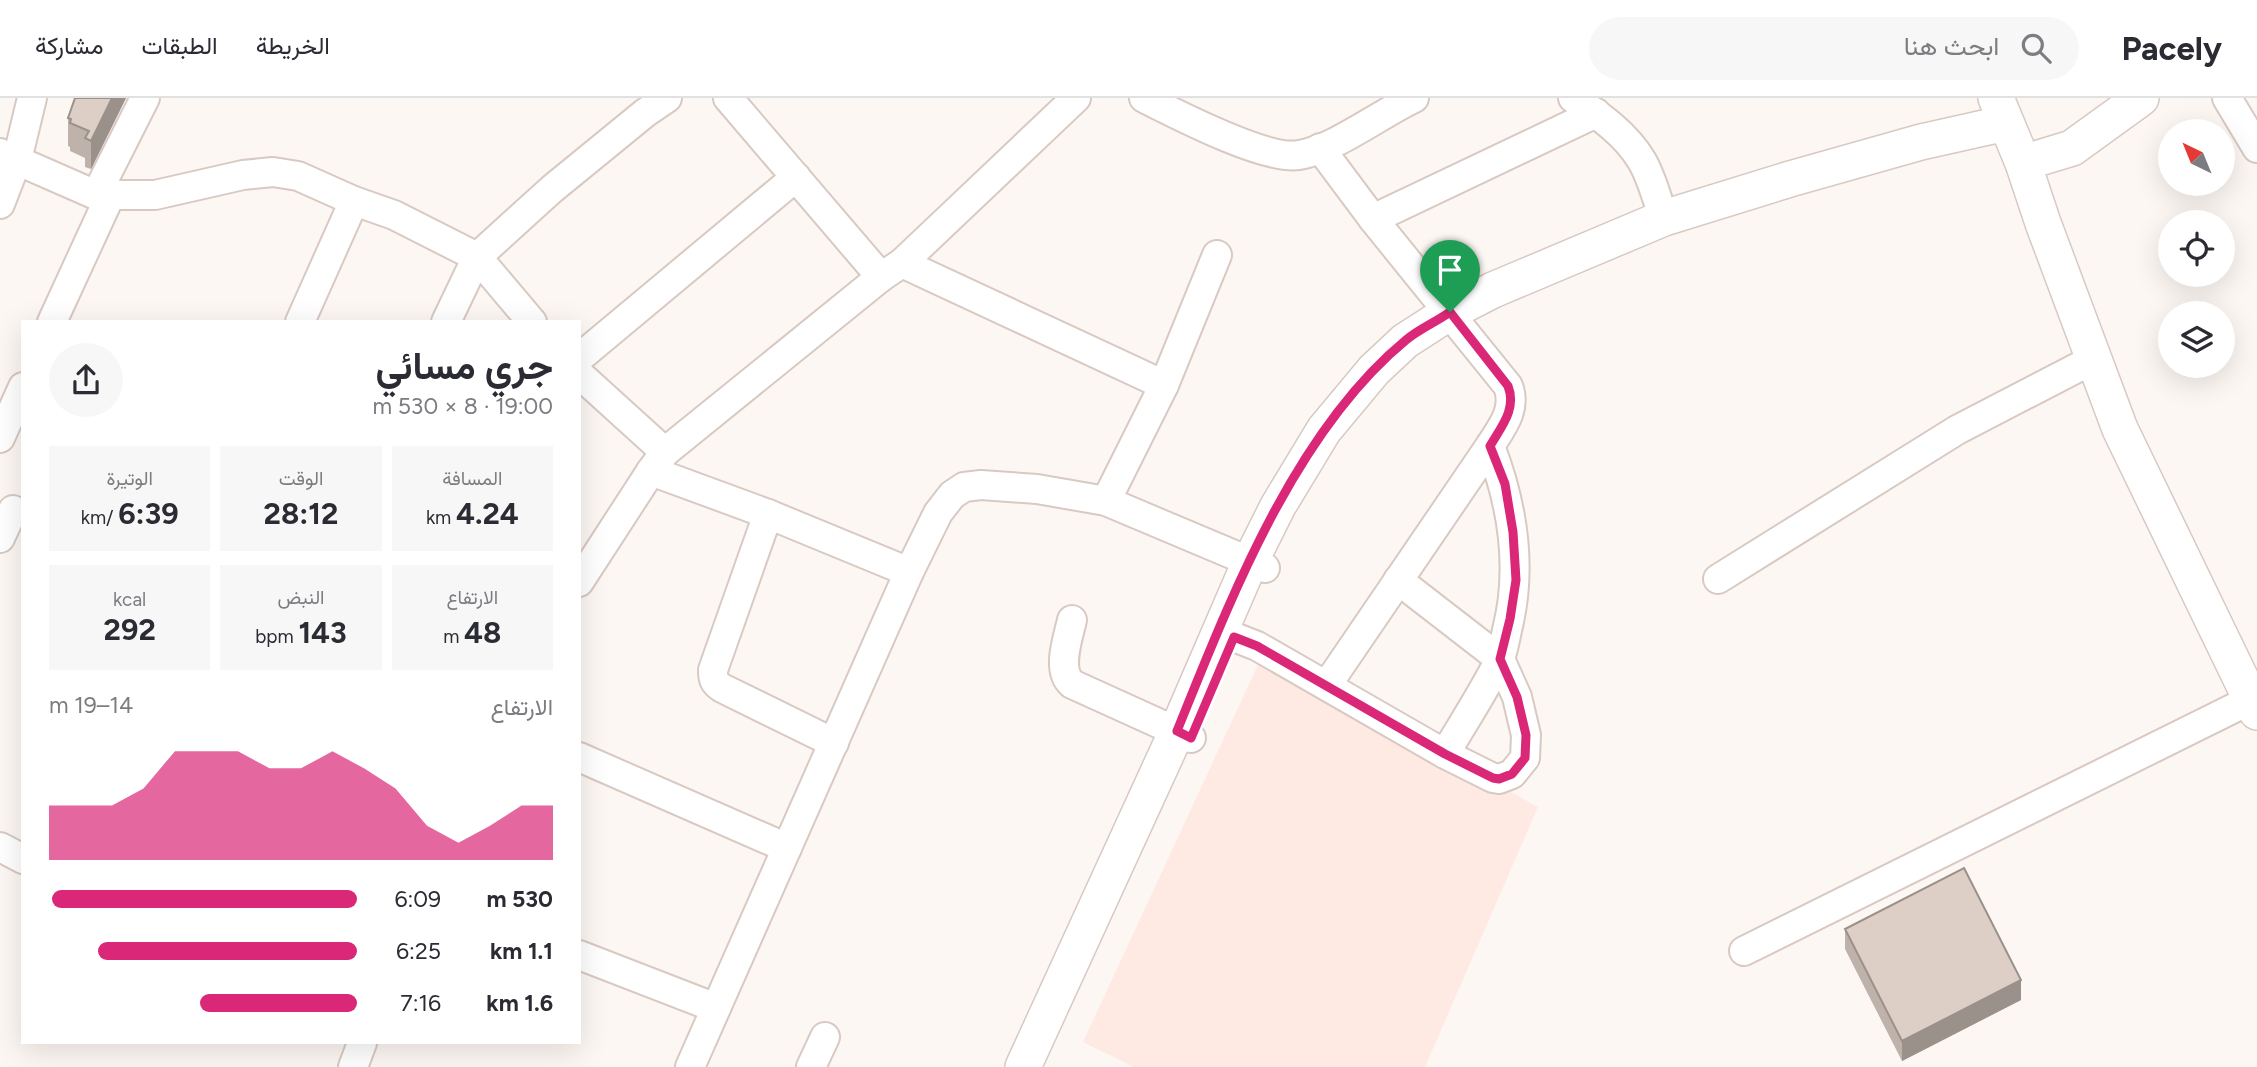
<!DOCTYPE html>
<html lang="ar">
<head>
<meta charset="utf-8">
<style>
  :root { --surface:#fff; --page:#f7f7f7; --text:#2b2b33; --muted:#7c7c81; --line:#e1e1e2; --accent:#db2777 }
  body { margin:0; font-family:Figtree,Vazirmatn,sans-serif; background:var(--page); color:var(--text); direction:rtl; height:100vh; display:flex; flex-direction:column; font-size:26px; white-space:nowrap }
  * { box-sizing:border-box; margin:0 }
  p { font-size:23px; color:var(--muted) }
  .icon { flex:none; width:38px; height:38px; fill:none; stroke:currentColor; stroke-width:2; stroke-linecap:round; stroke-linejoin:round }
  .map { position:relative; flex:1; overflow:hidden; direction:ltr }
  .panel { position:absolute; left:21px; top:222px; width:560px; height:724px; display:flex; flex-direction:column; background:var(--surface); border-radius:0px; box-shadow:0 7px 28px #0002; direction:rtl }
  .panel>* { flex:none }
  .needle { width:46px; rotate:317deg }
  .controls { position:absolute; left:2158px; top:21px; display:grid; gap:14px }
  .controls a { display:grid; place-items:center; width:77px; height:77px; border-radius:50%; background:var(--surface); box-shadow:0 7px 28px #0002; font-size:35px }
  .pin { position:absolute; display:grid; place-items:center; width:60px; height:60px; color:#fff; margin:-72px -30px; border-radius:50% 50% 50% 0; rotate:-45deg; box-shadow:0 0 7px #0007 }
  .pin .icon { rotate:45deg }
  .round { display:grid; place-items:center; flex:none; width:74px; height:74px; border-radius:37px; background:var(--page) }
  .summary { display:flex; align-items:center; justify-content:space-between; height:119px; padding:0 28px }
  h1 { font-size:38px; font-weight:700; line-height:52px }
  .figures { display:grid; grid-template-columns:repeat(3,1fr); gap:10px; height:119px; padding:7px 28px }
  .figures div { display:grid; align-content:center; border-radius:0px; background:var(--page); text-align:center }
  .figures b { font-size:30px; font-weight:700 }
  .figures small { font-size:19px; font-weight:400 }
  .figures p { font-size:19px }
  .chart { height:196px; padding:14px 28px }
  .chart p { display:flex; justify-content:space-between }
  .chart svg { width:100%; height:126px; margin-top:7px; fill:var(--accent); opacity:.7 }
  ul { padding:0 28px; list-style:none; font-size:23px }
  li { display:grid; grid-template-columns:112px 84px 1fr; align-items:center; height:52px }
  li i { height:18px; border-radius:9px; background:var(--accent) }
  header { display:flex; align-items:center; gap:42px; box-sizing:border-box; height:98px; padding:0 35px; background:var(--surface); border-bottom:2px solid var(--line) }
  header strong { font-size:33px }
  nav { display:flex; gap:38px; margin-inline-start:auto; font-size:24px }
  .search { width:490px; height:63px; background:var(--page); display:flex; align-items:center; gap:18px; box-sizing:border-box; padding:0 24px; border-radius:38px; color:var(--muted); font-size:26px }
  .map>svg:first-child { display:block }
  .education { fill:#fee9e3 }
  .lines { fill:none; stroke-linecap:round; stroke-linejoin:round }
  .minor-casing { stroke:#d8c9c2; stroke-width:32 }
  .major-casing { stroke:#d8c9c2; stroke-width:38 }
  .minor { stroke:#fff; stroke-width:28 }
  .major { stroke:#fff; stroke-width:35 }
  .wall { fill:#beb2aa }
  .shaded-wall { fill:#9b918b }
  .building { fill:#ddcfc6; stroke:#9b918b; stroke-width:2 }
  .route-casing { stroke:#fff; stroke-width:14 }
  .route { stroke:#db2777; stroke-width:9 }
</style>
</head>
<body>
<header>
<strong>Pacely</strong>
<div class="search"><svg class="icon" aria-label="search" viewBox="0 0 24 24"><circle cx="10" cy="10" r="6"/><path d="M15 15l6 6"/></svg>ابحث هنا</div>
<nav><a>الخريطة</a><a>الطبقات</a><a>مشاركة</a></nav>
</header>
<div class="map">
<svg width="2257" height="969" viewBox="0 0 2257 969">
  <rect width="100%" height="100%" fill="#fdf7f4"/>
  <polygon class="education" points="1263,556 1538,709 1425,969 1134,969 1083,944"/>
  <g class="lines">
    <g class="minor-casing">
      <g id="minor">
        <polyline points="728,0 881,179"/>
        <path d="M1144,0C1176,16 1266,63 1299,57C1335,51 1380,16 1414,0"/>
        <path d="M1573,0C1599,17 1626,36 1642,63C1652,80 1657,102 1664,120"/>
        <polyline points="2227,0 2257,50"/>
        <path d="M1320,50L1373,121L1508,288C1517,311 1502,329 1490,348L1327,587"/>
        <polyline points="0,55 96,97 155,97 243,77 273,74 298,78 354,103 394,117 477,159 532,224"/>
        <polyline points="96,97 145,0"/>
        <polyline points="0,106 17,62 32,0"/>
        <polyline points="1373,121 1596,15"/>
        <polyline points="902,165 1164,287 1106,403"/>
        <polyline points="52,224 110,98"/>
        <polyline points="300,224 354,103"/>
        <polyline points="446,224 477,159 552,91 645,15 667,0"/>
        <polyline points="579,260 796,79"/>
        <polyline points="579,276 665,354"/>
        <polyline points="1164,287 1217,157"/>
        <polyline points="0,340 23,289"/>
        <polyline points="651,373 768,416 909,474"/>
        <path d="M768,416L713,572C713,581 714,585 722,590L834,645"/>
        <polyline points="0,440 13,412"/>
        <polyline points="1718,481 1957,332 2094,261"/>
        <polyline points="579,484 651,373 665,354 881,179 902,165 1076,0"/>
        <path d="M1072,522C1068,540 1056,572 1072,586L1191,640"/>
        <polyline points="1234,539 1257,548 1445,656 1493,680 1499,681 1512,676 1525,660 1526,637 1517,599 1500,561 1398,482"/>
        <path d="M1445,656C1463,625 1483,595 1499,563C1503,554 1505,542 1507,532C1523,469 1513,408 1490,348"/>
        <polyline points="579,659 787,750"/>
        <polyline points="0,749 23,761"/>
        <polyline points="1744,853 2250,602"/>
        <polyline points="579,857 716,910"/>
        <polyline points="353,969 362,945"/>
        <polyline points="690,969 909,474 938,415 952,397 964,389 981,387 1037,391 1106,403 1265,470"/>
        <polyline points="811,969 825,939"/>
      </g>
    </g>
    <g class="major-casing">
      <g id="major">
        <polyline points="1996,0 2023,65 2043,125 2120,331 2257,614"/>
        <polyline points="2023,65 2072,50 2141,0"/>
        <polyline points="1023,969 1177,633 1250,464 1278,408 1324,332 1374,272 1405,243 1450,214 1493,192 1664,120 1790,81 1921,44 2006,25"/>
      </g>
    </g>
    <use href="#minor" class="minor"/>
    <use href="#major" class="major"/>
  </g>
  <g class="wall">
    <polygon points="75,0 126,0 91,71 85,69 85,60 70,53 70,49 68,48 68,20"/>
    <polygon points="1845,831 2021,902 1902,963 1845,851"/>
  </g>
  <g class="shaded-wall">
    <polygon points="112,0 126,0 91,71 91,43"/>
    <polygon points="2021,882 2021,902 1902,963 1902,943"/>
  </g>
  <g class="building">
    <polygon points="75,0 112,0 91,43 85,40 89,33 70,25 71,21 68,20"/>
    <polygon points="1964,770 2021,882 1902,943 1845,831"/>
  </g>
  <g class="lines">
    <g class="route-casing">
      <path id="route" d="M1450,214L1508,288C1517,311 1501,329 1490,348L1505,386L1513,434L1516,482L1510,521L1500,561L1517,599L1526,637L1525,660L1512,676L1499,681L1493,680L1445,656L1257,548L1234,539L1191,640L1177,633C1230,502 1294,334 1406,242C1419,231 1436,224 1450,214Z"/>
    </g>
    <use href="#route" class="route"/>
  </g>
</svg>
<div class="controls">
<a><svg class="needle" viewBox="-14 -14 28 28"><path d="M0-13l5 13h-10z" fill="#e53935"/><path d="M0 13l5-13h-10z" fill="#7c7c81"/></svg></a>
<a><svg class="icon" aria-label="locate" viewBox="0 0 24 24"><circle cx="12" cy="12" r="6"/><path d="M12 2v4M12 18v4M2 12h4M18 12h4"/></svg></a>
<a><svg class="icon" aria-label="layers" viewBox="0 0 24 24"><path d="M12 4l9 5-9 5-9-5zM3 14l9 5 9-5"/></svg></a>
</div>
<div class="pin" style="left:1450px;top:214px;background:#1e9e55"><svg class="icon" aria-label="arrive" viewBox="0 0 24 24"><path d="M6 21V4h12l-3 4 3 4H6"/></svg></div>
<section class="panel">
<div class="summary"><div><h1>جري مسائي</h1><p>19:00 · 8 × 530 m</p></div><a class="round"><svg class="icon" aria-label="share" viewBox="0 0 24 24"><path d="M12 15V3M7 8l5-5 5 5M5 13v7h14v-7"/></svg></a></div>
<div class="figures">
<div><p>المسافة</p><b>4.24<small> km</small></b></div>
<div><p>الوقت</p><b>28:12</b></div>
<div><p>الوتيرة</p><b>6:39<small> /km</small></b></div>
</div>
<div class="figures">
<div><p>الارتفاع</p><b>48<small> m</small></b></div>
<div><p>النبض</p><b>143<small> bpm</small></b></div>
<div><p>kcal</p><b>292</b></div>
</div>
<div class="chart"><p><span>الارتفاع</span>14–19 m</p>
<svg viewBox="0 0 160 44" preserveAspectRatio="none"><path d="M0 44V25L10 25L20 25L30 19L40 6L50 6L60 6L70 12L80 12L90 6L100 12L110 19L120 32L130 38L140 32L150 25L160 25V44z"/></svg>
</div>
<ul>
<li><b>530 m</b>6:09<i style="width:99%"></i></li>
<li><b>1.1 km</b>6:25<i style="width:84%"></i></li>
<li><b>1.6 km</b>7:16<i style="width:51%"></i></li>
</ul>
</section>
</div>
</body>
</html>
